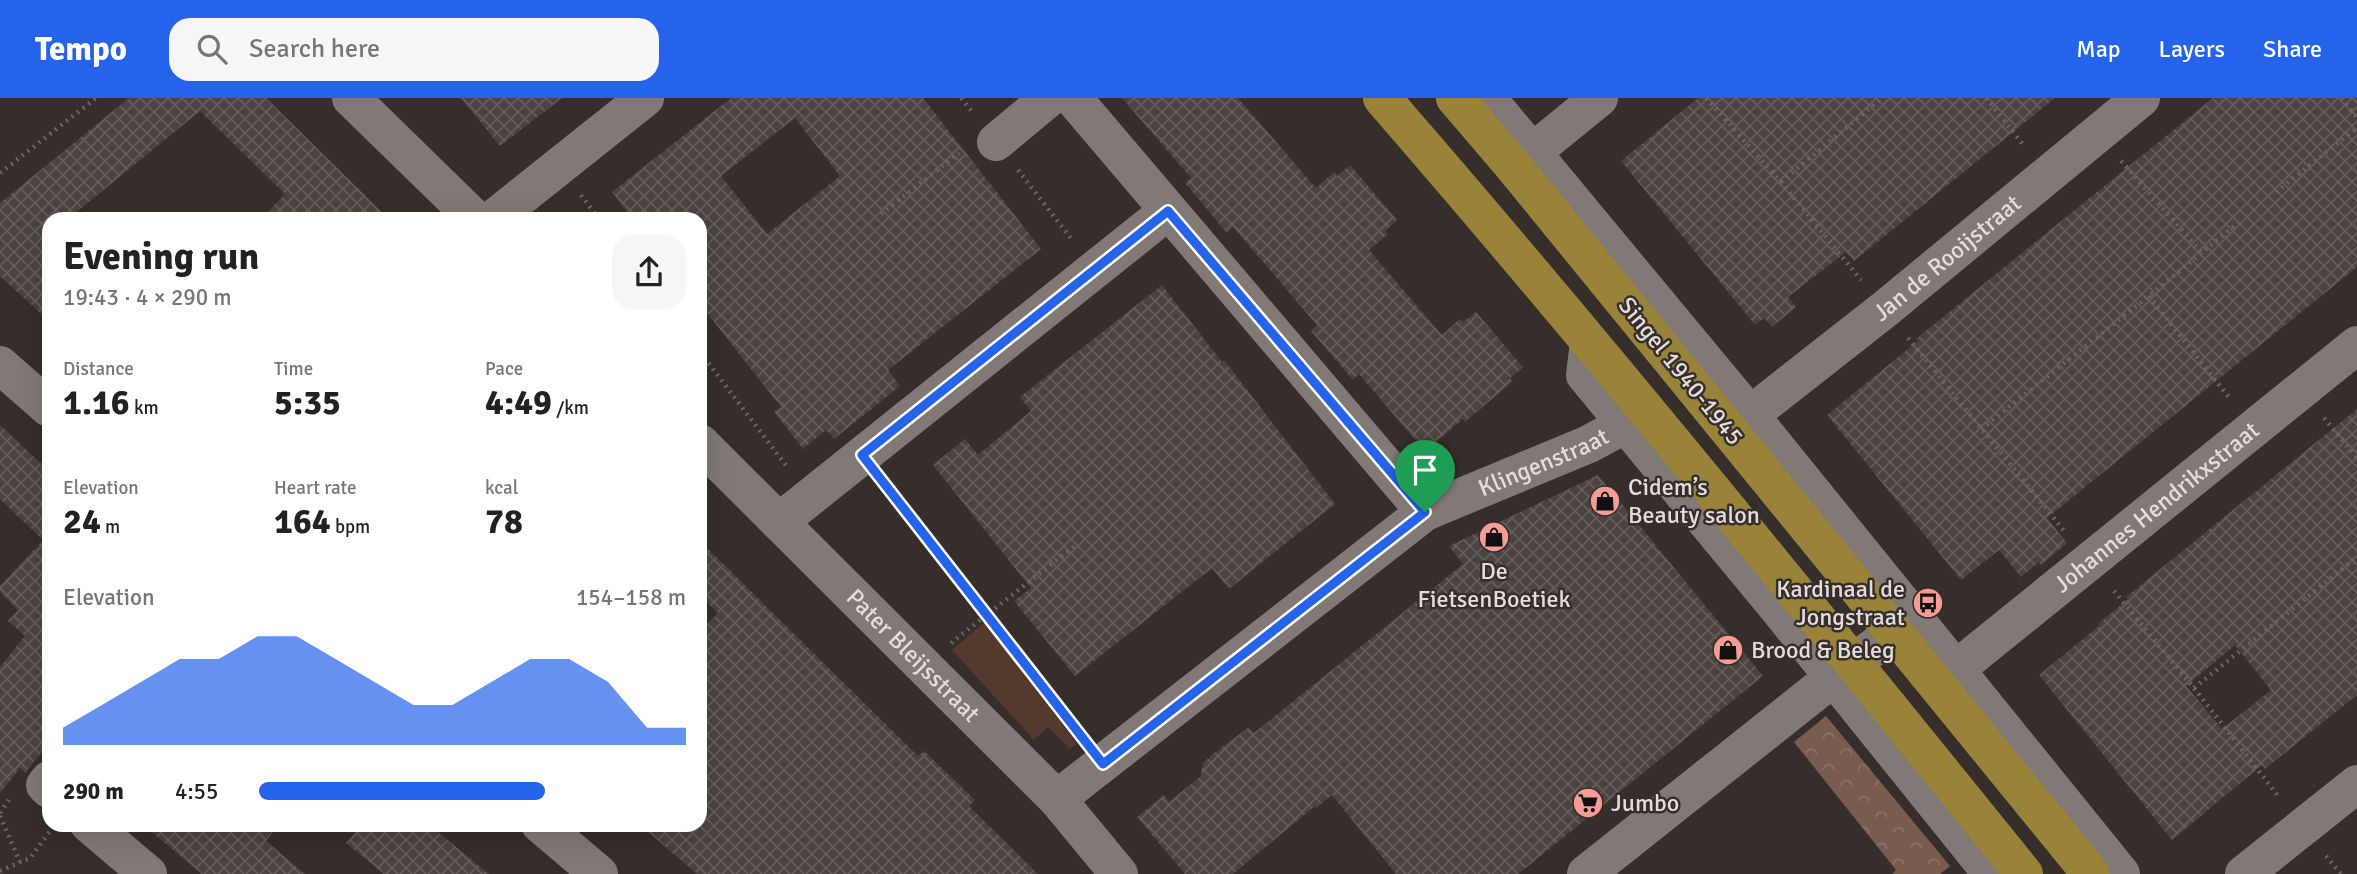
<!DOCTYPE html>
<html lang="en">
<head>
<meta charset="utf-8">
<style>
  :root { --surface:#fff; --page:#f6f6f6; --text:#222; --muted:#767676; --accent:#2563eb }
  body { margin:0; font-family:Signika,sans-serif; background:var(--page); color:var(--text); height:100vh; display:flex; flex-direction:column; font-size:26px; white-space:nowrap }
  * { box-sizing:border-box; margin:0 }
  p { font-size:23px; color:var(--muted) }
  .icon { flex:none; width:38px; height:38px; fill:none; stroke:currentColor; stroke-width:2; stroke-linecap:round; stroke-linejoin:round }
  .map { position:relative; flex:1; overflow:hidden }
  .details { position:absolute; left:42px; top:114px; width:665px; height:620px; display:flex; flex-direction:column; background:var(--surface); border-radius:21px; box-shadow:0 7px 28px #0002 }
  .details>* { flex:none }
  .pin { position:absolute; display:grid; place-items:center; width:60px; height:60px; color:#fff; margin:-72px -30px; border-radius:50% 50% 50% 0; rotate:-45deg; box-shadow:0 0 7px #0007 }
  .pin .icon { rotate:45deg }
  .round { display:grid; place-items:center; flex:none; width:74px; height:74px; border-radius:21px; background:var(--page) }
  .head { display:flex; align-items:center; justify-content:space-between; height:119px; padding:0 21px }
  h1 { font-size:38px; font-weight:700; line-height:52px }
  .figures { display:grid; grid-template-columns:repeat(3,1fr); gap:10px; height:119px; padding:7px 21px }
  .figures div { display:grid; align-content:center }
  .figures b { font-size:35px; font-weight:700 }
  .figures small { font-size:19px; font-weight:400 }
  .figures p { font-size:19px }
  .chart { height:196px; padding:14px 21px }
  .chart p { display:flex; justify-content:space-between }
  .chart svg { width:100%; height:126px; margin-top:7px; fill:var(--accent); opacity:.7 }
  ul { padding:0 21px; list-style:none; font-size:23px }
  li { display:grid; grid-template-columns:112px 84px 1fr; align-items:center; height:52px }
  li i { height:18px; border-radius:9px; background:var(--accent) }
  header { display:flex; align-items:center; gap:42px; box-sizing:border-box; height:98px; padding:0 35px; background:var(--accent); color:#fff }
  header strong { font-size:33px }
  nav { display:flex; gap:38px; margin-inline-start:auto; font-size:24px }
  .search { width:490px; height:63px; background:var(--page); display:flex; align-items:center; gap:18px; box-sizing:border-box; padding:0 24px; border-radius:21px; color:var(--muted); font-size:26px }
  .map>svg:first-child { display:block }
  .forest { fill:url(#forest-crowns) }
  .park { fill:#533a2d }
  .building { fill:url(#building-cross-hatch); fill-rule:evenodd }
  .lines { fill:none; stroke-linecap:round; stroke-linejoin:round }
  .path { stroke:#6d6764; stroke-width:4.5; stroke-dasharray:2 5; stroke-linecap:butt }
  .minor { stroke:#817975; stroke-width:38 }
  .major { stroke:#988339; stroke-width:38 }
  .route-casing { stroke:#fff; stroke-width:14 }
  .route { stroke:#2563eb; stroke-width:9 }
  .labels { text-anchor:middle; stroke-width:5; stroke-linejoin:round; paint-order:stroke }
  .street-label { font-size:24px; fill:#e2dedb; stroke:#352e2b }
  .poi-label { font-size:24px; fill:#e2dedb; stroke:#352e2b; text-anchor:start }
</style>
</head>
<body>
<header>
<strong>Tempo</strong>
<div class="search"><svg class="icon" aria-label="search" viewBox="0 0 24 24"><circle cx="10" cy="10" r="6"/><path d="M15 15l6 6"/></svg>Search here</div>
<nav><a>Map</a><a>Layers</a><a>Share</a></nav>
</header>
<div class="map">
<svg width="2357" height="776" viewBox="0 0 2357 776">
  <defs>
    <pattern id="forest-crowns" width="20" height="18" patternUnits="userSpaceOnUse" patternTransform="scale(1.75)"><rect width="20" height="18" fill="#785c4d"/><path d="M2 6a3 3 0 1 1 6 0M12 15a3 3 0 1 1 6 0" fill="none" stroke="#8b7366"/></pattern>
    <pattern id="building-cross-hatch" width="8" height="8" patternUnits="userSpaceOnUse" patternTransform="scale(1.75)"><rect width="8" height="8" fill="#4a433f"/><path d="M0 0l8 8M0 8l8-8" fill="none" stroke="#645e5a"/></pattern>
  </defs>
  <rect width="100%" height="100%" fill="#352e2b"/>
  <polygon class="forest" points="1826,618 1950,768 1940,776 1892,776 1896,772 1794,644"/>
  <polygon class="park" points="985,524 1077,646 1070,651 1048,629 1034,642 952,552"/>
  <g class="building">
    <polygon points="129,0 266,0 389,121 261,121 285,96 200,13 68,121 49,121 49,223 0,178 0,105"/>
    <polygon points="461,0 562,0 500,48"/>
    <path d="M731,0H923L1041,151L888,272L900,288L834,341L826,332L803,351L774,314L781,309L700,206V121H633L612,94ZM795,20L840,78L767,136L721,78Z"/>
    <polygon points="1122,0 1238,0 1316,90 1334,74 1337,78 1350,67 1397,122 1385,133 1388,136 1369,152 1442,237 1460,221 1463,224 1476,214 1523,269 1510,280 1513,283 1465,324 1463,321 1425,353 1359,276 1353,282 1311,233 1317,227 1233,129 1227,135 1185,85 1191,80"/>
    <polygon points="1698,0 2055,0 1854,163 1846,154 1788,199 1796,209 1772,229 1764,220 1755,227 1621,63"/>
    <polygon points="2213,0 2357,0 2357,169 2047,420 2067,445 2041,467 2039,464 2021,479 1999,452 1961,482 1827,317 1918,243 1916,241"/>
    <polygon points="1162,187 1222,264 1224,262 1335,406 1229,491 1212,470 1075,578 1014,503 1031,490 933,367 965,341 978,357 1031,313 1020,299"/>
    <path d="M2357,311V597L2265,671L2262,667L2172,742L2039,577L2099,528L2098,526L2128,501L2126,499ZM2235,547L2271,592L2222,631L2186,588Z"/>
    <polygon points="0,327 49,373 49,645 25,675 20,670 0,695 0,569 25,538 8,523 18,512 0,494 0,488 43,442 0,401"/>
    <polygon points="1598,377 1763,578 1518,776 1396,776 1332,697 1316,710 1315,708 1233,776 1185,776 1137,719 1164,697 1169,704 1201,678 1203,665 1212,657 1249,629 1254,635 1463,466 1449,448"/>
    <polygon points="700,443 918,658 924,653 975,702 969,708 1038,776 697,776 639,726 700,726 700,533 718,515 700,498"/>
    <polygon points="142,726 279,726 266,743 305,776 202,776"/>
    <polygon points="362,726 428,726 489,776 384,776 346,745"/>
  </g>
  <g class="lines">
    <g class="path">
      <polyline points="961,0 974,16"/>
      <polyline points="1706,0 1781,84 1861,182"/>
      <polyline points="1986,0 2025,49"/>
      <polyline points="2342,0 2357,20"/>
      <polyline points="2121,63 2201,154"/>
      <polyline points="1018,72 1073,143"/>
      <polyline points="0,75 96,0"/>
      <polyline points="1781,84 1882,0"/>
      <polyline points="2276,94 2357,30"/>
      <polyline points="581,97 599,121"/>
      <polyline points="881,116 959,55"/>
      <polyline points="2149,198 2231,302"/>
      <polyline points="1908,240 2066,435"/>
      <polyline points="700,254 788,370"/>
      <polyline points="2324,320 2357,360"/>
      <polyline points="1981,331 2149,198 2238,125"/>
      <polyline points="884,385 1079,635"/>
      <polyline points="2114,493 2194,590 2279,699"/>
      <polyline points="951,545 1077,446"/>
      <polyline points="2194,590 2357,459"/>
      <polyline points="0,715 9,702"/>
      <polyline points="0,718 20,764"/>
      <polyline points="2326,758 2341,776"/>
      <polyline points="0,773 30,760 52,731"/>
    </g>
    <g class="minor">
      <polyline points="351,0 475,121"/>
      <polyline points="1073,0 1425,414"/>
      <polyline points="1487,0 1750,317 2121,776"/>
      <polyline points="996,44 1049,0"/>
      <polyline points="1514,69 1599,0"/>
      <polyline points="493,121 645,0"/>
      <polyline points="1589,244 1585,277 1777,509 1992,776"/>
      <polyline points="0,267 49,310"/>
      <path id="s1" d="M1750,317L1885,211L2141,0"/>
      <path id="s2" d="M700,345L1057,701L1119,776"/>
      <polyline points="779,424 1168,113"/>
      <path id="s3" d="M1955,572L2357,247"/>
      <polyline points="49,682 45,687 49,691"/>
      <path id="s4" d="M1057,701L1425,414L1589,346L1626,326"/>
      <polyline points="89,726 148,776"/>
      <polyline points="540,726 599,776"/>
      <polyline points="1586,776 1834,579 1893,535"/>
      <polyline points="2244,776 2357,686"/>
    </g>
    <g class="major">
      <path d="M1382,0C1602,253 1813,515 2024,776"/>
      <polyline points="1455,0 1514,69 2091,776"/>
    </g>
  </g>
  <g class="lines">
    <g class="route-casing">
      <polygon id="route" points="1168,113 1425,414 1103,666 862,357"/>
    </g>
    <use href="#route" class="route"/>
  </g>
  <defs>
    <g id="shop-disc" transform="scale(1.575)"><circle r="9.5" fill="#f59c95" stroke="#352e2b"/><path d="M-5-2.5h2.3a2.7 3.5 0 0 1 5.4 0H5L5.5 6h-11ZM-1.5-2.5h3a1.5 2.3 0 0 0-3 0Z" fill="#111"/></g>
    <g id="bus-disc" transform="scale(1.575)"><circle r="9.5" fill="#f59c95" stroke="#352e2b"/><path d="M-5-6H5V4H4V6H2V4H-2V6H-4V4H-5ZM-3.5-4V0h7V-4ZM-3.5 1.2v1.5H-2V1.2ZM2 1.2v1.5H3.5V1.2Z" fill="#111"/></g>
    <g id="supermarket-disc" transform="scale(1.575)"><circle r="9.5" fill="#f59c95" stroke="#352e2b"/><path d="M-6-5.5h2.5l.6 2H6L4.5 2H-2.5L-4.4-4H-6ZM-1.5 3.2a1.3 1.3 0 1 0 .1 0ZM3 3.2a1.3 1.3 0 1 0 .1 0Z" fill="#111"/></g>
  </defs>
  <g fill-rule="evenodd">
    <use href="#shop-disc" x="1605" y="403"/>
    <use href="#shop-disc" x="1494" y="439"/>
    <use href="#bus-disc" x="1928" y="505"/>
    <use href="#shop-disc" x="1728" y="552"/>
    <use href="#supermarket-disc" x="1588" y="705"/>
  </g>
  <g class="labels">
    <g class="street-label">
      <text dy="8" stroke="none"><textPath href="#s1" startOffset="252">Jan de Rooijstraat</textPath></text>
      <text transform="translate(1681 273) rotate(51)" y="8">Singel 1940-1945</text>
      <text dy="8" stroke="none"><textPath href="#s4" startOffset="595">Klingenstraat</textPath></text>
      <text dy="8" stroke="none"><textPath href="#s3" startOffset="259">Johannes Hendrikxstraat</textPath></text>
      <text dy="8" stroke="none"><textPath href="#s2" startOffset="301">Pater Bleijsstraat</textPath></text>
    </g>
    <g class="poi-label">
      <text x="1628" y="397">Cidem’s<tspan x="1628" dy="28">Beauty salon</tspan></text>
      <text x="1494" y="481" text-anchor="middle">De<tspan x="1494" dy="28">FietsenBoetiek</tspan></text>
      <text x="1905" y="499" text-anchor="end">Kardinaal de<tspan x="1905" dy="28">Jongstraat</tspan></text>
      <text x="1751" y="560">Brood &amp; Beleg</text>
      <text x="1611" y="713">Jumbo</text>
    </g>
  </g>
</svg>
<div class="pin" style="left:1425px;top:414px;background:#1e9e55"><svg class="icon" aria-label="arrive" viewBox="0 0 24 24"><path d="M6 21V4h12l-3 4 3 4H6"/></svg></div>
<section class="details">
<div class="head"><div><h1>Evening run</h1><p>19:43 · 4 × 290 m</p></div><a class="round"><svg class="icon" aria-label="share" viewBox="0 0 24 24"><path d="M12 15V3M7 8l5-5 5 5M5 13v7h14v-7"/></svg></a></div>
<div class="figures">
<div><p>Distance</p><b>1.16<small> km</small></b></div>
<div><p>Time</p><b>5:35</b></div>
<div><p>Pace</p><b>4:49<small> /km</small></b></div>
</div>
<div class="figures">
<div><p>Elevation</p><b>24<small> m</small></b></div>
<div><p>Heart rate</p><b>164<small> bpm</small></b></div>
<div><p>kcal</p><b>78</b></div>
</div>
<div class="chart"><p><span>Elevation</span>154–158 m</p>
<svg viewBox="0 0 160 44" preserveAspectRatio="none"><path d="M0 44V38L10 30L20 22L30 14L40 14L50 6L60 6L70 14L80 22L90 30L100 30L110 22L120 14L130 14L140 22L150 38L160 38V44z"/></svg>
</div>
<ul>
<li><b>290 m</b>4:55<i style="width:67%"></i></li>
</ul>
</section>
</div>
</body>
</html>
